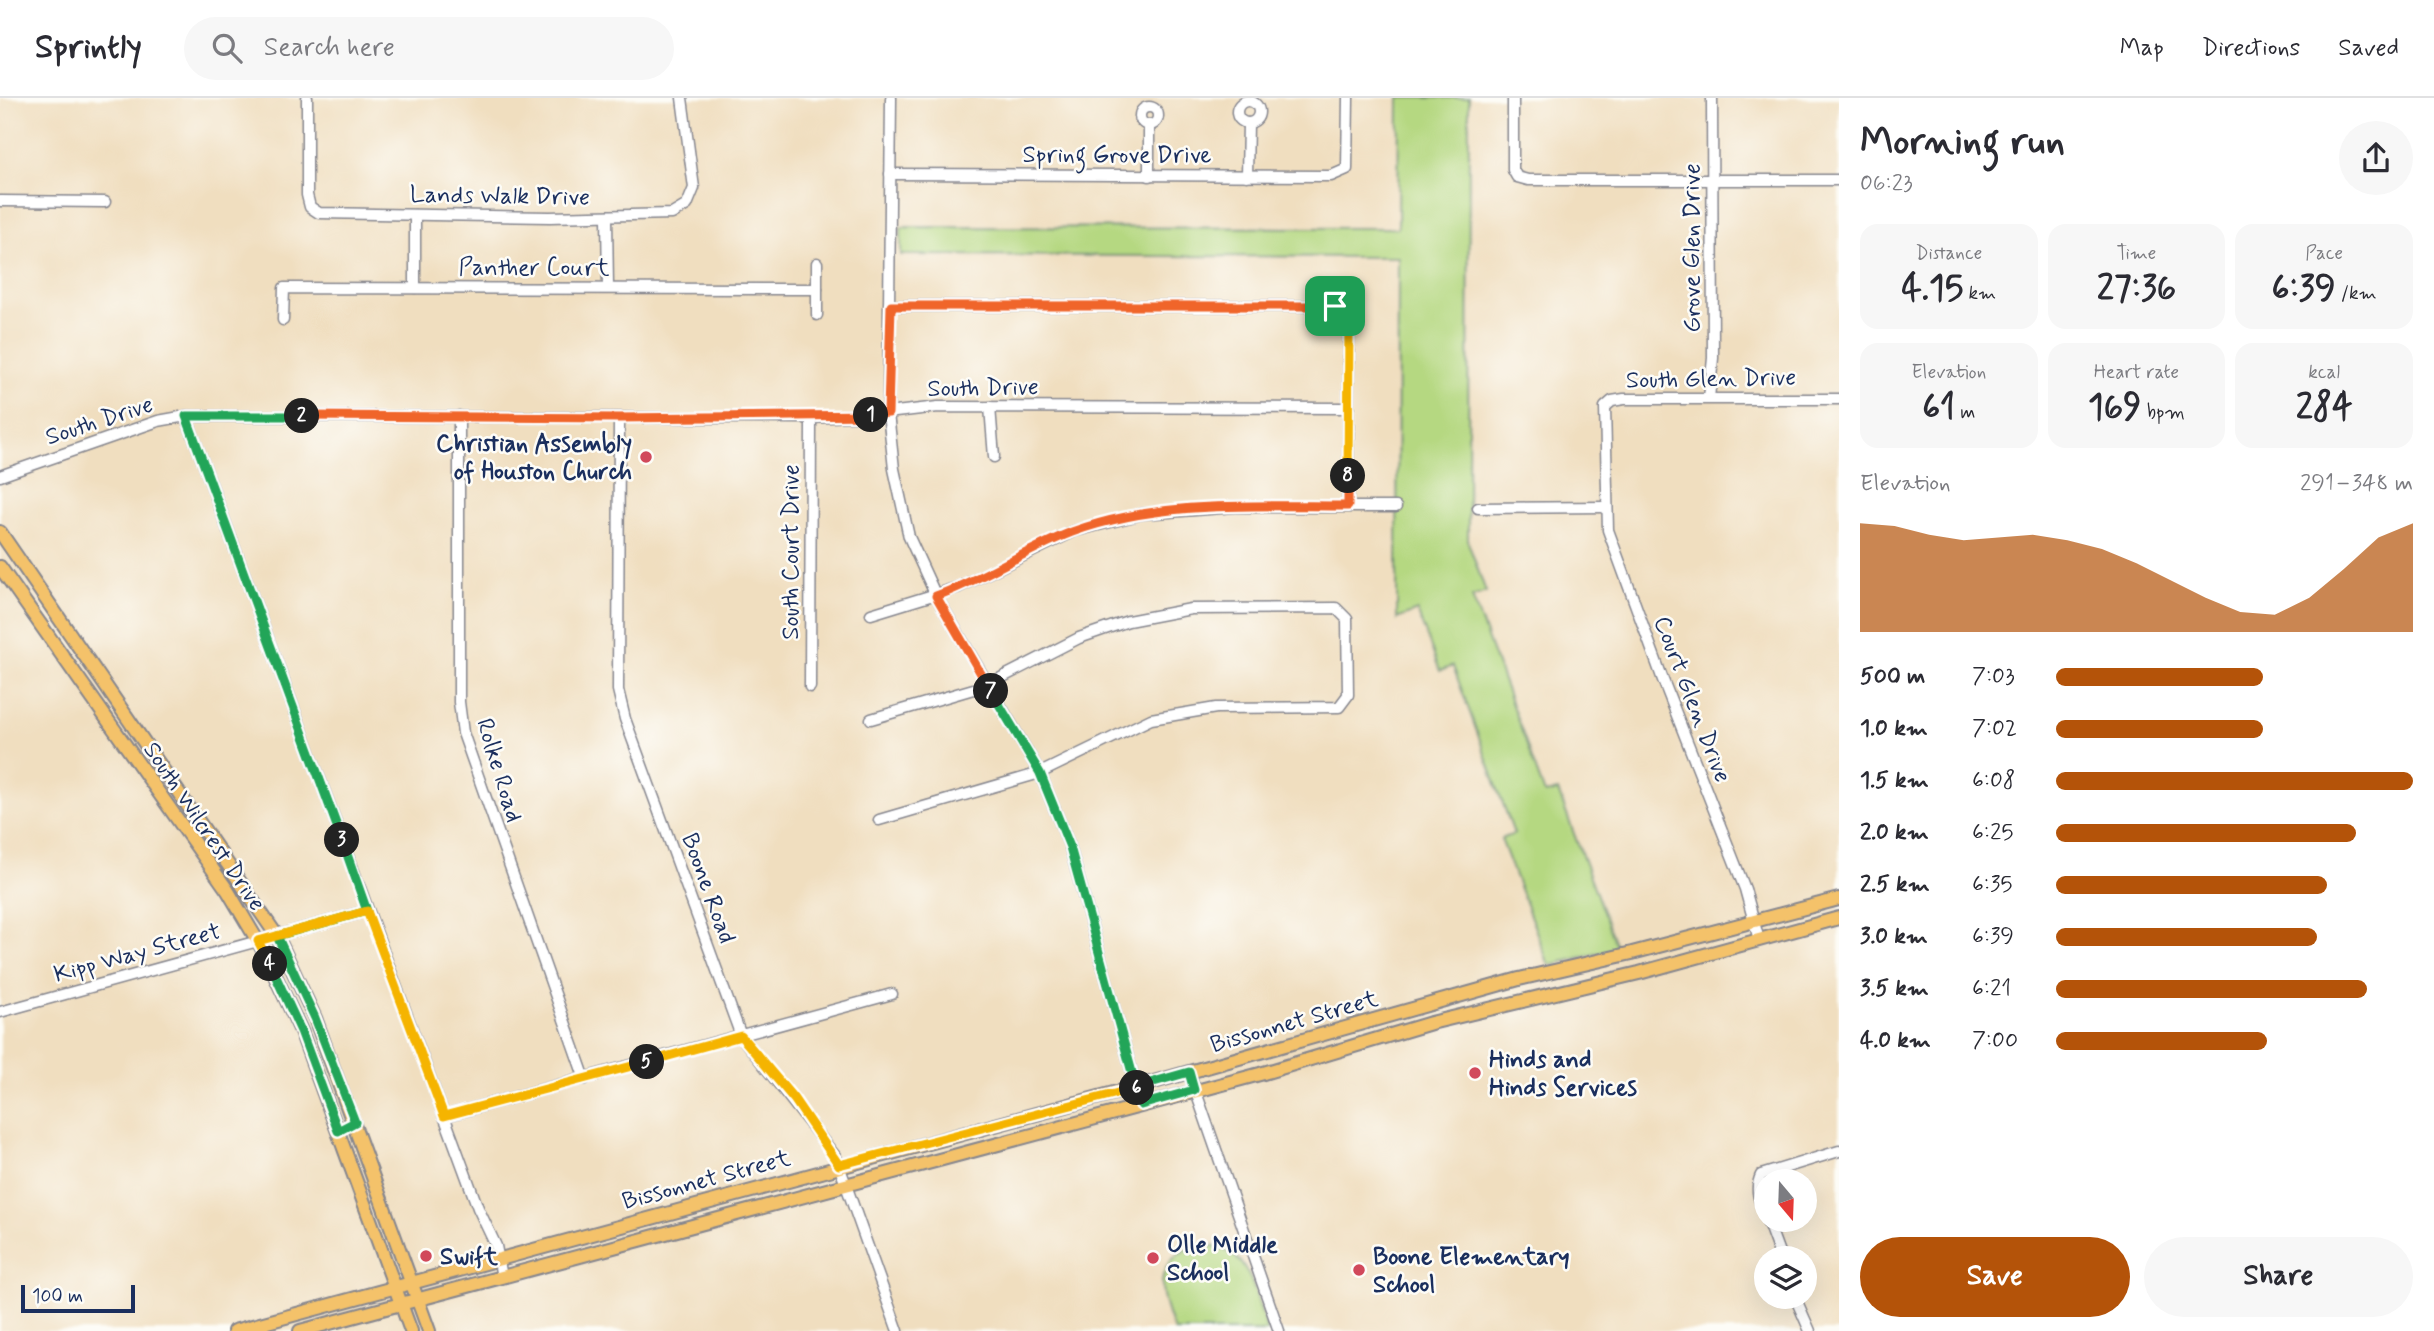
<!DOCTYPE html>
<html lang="en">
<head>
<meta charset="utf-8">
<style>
  :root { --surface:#fff; --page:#f7f7f7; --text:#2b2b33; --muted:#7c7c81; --line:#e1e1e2; --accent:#b45309 }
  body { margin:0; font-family:Mynerve,sans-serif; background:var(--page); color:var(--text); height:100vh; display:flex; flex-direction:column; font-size:26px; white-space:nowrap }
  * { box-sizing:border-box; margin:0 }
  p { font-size:23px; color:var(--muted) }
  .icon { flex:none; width:38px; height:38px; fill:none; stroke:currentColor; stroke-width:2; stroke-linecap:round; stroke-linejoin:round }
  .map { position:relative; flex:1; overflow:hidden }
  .side { display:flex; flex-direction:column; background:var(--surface); width:595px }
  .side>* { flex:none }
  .needle { width:46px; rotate:161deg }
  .buttons { position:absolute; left:1754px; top:1071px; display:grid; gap:14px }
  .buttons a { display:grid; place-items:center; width:63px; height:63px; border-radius:50%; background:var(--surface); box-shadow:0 7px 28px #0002; font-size:35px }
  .scale { position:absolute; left:21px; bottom:18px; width:114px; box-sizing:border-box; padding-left:7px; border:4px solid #1b2f5e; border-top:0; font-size:19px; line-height:24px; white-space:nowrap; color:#1b2f5e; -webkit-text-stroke:5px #fdfcf7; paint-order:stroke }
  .pin { position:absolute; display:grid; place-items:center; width:60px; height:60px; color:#fff; margin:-30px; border-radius:14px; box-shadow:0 4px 10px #0006 }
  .km { position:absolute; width:35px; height:35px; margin:-18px; border-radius:50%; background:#222; color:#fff; font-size:19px; line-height:35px; text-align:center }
  .round { display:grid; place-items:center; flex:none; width:74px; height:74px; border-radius:37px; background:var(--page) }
  .summary { display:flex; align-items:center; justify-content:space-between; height:119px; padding:0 21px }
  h1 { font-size:38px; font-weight:800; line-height:52px }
  .stats { display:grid; grid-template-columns:repeat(3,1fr); gap:10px; height:119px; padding:7px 21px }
  .stats div { display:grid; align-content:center; border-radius:18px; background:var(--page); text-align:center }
  .stats b { font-size:35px; font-weight:800 }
  .stats small { font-size:19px; font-weight:400 }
  .stats p { font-size:19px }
  .chart { height:196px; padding:14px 21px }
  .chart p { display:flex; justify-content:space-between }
  .chart svg { width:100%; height:126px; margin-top:7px; fill:var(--accent); opacity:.7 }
  .cta { display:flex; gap:14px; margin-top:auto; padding:14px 21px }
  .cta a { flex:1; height:80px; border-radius:42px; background:var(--accent); color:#fff; font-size:28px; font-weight:800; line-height:80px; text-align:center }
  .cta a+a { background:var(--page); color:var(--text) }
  ul { padding:0 21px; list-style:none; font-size:23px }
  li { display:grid; grid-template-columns:112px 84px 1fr; align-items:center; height:52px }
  li i { height:18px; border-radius:9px; background:var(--accent) }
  header { display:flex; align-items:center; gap:42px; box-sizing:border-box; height:98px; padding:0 35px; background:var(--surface); border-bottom:2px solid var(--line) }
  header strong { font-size:33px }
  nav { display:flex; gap:38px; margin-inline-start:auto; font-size:24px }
  .search { width:490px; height:63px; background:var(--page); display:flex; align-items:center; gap:18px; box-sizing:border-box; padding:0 24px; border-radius:38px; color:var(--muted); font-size:26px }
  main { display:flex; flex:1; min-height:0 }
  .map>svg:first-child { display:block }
  .green { fill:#b5d881; stroke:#688470; stroke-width:2 }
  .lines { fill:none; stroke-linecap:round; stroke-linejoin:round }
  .minor-casing { stroke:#86868e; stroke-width:13 }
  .major-casing { stroke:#86868e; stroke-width:16 }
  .minor { stroke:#fff; stroke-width:10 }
  .major { stroke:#f4c26a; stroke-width:12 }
  .split-1-casing { stroke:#fff; stroke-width:14 }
  .split-2-casing { stroke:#fff; stroke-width:14 }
  .split-3-casing { stroke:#fff; stroke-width:14 }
  .split-4-casing { stroke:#fff; stroke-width:14 }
  .split-5-casing { stroke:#fff; stroke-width:14 }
  .split-6-casing { stroke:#fff; stroke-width:14 }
  .split-7-casing { stroke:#fff; stroke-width:14 }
  .split-8-casing { stroke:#fff; stroke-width:14 }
  .split-9-casing { stroke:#fff; stroke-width:14 }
  .split-1 { stroke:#f0652b; stroke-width:9 }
  .split-2 { stroke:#f0652b; stroke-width:9 }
  .split-3 { stroke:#22a559; stroke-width:9 }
  .split-4 { stroke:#22a559; stroke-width:9 }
  .split-5 { stroke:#f5b400; stroke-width:9 }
  .split-6 { stroke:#f5b400; stroke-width:9 }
  .split-7 { stroke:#22a559; stroke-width:9 }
  .split-8 { stroke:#f0652b; stroke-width:9 }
  .split-9 { stroke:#f5b400; stroke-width:9 }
  .poi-dot { fill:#d1495b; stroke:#fdfcf7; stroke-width:2.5 }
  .labels { text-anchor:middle; stroke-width:5; stroke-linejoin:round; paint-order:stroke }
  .street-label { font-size:24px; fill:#1b2f5e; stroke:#fdfcf7 }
  .poi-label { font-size:24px; font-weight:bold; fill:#1b2f5e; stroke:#fdfcf7; text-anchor:start }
</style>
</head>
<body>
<header>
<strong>Sprintly</strong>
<div class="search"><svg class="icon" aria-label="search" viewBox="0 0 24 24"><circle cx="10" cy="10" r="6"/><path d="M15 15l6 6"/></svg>Search here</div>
<nav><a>Map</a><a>Directions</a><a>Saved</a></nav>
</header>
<main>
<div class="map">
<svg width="1839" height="1233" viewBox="0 0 1839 1233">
  <rect width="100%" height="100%" fill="#fdfcf7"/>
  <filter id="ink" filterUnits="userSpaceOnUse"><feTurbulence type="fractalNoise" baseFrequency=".0143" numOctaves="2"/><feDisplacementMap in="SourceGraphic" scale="14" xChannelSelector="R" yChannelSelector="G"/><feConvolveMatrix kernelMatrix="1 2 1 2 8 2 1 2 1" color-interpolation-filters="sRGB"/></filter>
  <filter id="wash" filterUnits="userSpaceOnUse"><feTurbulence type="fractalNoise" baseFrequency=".00686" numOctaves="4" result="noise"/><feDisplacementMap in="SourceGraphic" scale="28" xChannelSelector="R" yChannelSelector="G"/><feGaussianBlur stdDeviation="1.57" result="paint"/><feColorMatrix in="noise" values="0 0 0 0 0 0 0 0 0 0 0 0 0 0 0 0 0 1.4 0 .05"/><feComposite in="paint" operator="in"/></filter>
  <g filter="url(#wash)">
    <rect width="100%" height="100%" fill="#f0debf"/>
    <g class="green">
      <polygon points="1399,0 1469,0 1468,444 1486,494 1472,499 1545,696 1558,693 1617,851 1549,867 1501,741 1514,736 1453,568 1440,573 1417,513 1397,521 1398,159 901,157 901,129 1398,130"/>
      <path d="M1198,1146C1251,1147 1253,1191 1267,1233H1174C1159,1193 1150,1164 1198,1146Z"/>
    </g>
  </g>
  <g filter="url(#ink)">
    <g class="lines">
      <g class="minor-casing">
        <g id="minor">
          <polyline points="307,0 307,97 310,109 319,115 550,119 672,116 687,107 694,90 682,0"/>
          <polyline points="891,0 888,315 894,371 909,439 936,498 1040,675 1070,749 1141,1007"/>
          <polyline points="1513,0 1513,72 1517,79 1528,82 1839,82"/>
          <circle cx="1248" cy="14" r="11"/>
          <circle cx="1149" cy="18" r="9"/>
          <polyline points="890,76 1331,78 1347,71 1348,0"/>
          <polyline points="1149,78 1149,27"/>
          <polyline points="1247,78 1248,25"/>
          <polyline points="0,103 105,104"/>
          <polyline points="607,119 608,190"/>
          <polyline points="817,165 817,217"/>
          <polyline points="415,190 415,117"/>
          <polyline points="891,208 1335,208 1344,213 1349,229 1348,407"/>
          <polyline points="283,222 284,190 817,191"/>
          <polyline points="1709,300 1713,260 1712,0"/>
          <polyline points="990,309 994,359"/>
          <polyline points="186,318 478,1110 496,1148 502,1179"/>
          <polyline points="459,318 459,604 463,635 585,981"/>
          <polyline points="619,321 618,592 625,621 741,938 836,1059 898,1233"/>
          <polyline points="0,378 158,323 186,318 811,320 870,317 938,309 1347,310"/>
          <polyline points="1478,410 1606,409"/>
          <polyline points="871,516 959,489 1075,433 1142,416 1235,409 1396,409"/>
          <polyline points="810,589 811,320"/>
          <polyline points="871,621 987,587 1079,540 1128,523 1191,511 1336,510 1347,521 1348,597 1339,609 1216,610 1151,621 1040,675 879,722"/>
          <polyline points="1759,842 1745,791 1663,582 1608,432 1605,309 1612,303 1624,301 1839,301"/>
          <polyline points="0,914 367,813"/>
          <polyline points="1189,974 1279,1233"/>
          <polyline points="445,1018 892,896"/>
          <path d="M1766,1119C1760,1104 1754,1092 1761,1077L1839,1053"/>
          <polyline points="1767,1122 1781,1160"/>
          <polyline points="1795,1199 1810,1233"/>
        </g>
      </g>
      <g class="major-casing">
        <g id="major">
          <polyline points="0,434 277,838 315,920 429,1233"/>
          <polyline points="0,469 228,793 263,852 301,933 411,1233"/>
          <polyline points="234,1233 1136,989 1519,881 1632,855 1839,801"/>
          <polyline points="300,1233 1260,976 1431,925 1639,875 1839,820"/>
        </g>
      </g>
      <use href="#minor" class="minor"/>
      <use href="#major" class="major"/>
    </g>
  </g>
  <g class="lines" filter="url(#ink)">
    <g class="split-1-casing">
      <polyline id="split-1" points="871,317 888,315 891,208 1335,208"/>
    </g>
    <g class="split-2-casing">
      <polyline id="split-2" points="302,318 619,320 871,317"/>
    </g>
    <g class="split-3-casing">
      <polyline id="split-3" points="302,318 186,318 342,742"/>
    </g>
    <g class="split-4-casing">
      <polyline id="split-4" points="270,866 301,933 338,1033 355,1024 315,920 277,838 367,813 342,742"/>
    </g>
    <g class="split-5-casing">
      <polyline id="split-5" points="270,866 258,843 367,813 444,1018 647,964"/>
    </g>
    <g class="split-6-casing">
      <polyline id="split-6" points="647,964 741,938 794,1001 839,1067 1137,990"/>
    </g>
    <g class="split-7-casing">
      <polyline id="split-7" points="991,593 1040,675 1070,749 1136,989 1189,974 1194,992 1141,1007 1137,990"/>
    </g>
    <g class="split-8-casing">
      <path id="split-8" d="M991,593L936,498C983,481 1025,452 1072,434C1159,402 1256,408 1348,408V378"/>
    </g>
    <g class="split-9-casing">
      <polyline id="split-9" points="1335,208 1344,213 1349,229 1348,378"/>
    </g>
    <use href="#split-1" class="split-1"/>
    <use href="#split-2" class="split-2"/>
    <use href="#split-3" class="split-3"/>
    <use href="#split-4" class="split-4"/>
    <use href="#split-5" class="split-5"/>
    <use href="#split-6" class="split-6"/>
    <use href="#split-7" class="split-7"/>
    <use href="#split-8" class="split-8"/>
    <use href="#split-9" class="split-9"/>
  </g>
  <g class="poi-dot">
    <circle cx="646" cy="359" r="7"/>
    <circle cx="1475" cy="975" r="7"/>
    <circle cx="426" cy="1158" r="7"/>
    <circle cx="1153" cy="1160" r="7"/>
    <circle cx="1359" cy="1172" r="7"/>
  </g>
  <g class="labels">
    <g class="street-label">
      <text x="1117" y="64">Spring Grove Drive</text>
      <text transform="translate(500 97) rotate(1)" y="8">Lands Walk Drive</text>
      <text transform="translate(1691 150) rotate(-90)" y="8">Grove Glen Drive</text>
      <text x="534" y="177">Panther Court</text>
      <text transform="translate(1711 280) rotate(-1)" y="8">South Glen Drive</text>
      <text transform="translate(983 289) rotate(-1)" y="8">South Drive</text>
      <text transform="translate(99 322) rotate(-18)" y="8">South Drive</text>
      <text transform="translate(790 454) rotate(-90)" y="8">South Court Drive</text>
      <text transform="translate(1693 601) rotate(69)" y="8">Court Glen Drive</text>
      <text transform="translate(500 672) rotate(73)" y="8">Rolke Road</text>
      <text transform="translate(205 728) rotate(56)" y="8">South Wilcrest Drive</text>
      <text transform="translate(709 790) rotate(70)" y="8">Boone Road</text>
      <text transform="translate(137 854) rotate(-15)" y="8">Kipp Way Street</text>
      <text transform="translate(1294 923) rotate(-16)" y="8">Bissonnet Street</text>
      <text transform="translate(706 1081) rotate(-15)" y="8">Bissonnet Street</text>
    </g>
    <g class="poi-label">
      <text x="632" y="353" text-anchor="end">Christian Assembly<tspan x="632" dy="28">of Houston Church</tspan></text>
      <text x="1489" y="969">Hinds and<tspan x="1489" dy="28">Hinds Services</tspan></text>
      <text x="1167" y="1154">Olle Middle<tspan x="1167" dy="28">School</tspan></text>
      <text x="440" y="1166">Swift</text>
      <text x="1373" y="1166">Boone Elementary<tspan x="1373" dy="28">School</tspan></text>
    </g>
  </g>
</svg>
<div class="buttons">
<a><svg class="needle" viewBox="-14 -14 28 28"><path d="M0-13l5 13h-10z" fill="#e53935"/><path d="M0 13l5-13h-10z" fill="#7c7c81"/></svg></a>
<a><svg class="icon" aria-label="layers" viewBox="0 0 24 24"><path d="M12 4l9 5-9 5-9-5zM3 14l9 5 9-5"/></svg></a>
</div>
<div class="scale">100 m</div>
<div class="pin" style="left:1335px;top:208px;background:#1e9e55"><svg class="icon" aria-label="arrive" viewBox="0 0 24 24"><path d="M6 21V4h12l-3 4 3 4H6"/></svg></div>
<b class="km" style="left:871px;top:317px">1</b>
<b class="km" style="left:302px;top:318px">2</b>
<b class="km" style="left:342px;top:742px">3</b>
<b class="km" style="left:270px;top:866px">4</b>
<b class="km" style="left:647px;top:964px">5</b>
<b class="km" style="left:1137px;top:990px">6</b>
<b class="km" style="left:991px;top:593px">7</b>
<b class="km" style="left:1348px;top:378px">8</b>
</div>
<section class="side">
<div class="summary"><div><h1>Morning run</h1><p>06:23</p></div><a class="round"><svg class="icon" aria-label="share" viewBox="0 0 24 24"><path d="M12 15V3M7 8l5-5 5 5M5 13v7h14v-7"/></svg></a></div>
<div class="stats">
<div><p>Distance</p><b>4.15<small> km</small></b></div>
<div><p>Time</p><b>27:36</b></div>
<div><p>Pace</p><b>6:39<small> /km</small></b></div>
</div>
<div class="stats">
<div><p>Elevation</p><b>61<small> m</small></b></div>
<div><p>Heart rate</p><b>169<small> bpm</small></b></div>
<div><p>kcal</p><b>284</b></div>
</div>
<div class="chart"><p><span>Elevation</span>291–348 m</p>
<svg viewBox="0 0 160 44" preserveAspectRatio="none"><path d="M0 44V6L10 7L20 10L30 12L40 11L50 10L60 12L70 15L80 20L90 26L100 32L110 37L120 38L130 32L140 22L150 11L160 6V44z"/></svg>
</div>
<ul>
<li><b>500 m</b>7:03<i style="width:58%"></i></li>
<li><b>1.0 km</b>7:02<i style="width:58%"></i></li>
<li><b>1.5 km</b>6:08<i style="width:100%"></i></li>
<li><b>2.0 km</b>6:25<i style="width:84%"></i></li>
<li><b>2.5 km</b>6:35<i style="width:76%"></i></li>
<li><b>3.0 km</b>6:39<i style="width:73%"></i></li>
<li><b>3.5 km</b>6:21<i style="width:87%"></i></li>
<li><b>4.0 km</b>7:00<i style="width:59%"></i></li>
</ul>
<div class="cta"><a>Save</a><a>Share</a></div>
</section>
</main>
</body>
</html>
